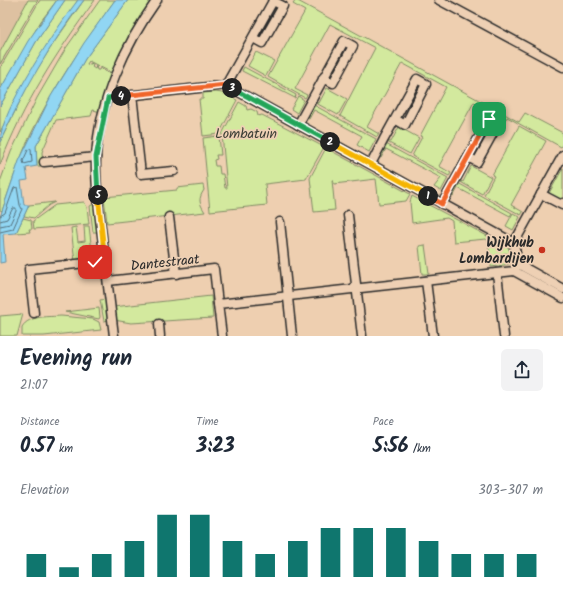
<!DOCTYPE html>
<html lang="en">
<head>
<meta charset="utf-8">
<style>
  :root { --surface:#fff; --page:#f2f2f3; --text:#1f2937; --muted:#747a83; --accent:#0f766e }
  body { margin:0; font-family:Kalam,sans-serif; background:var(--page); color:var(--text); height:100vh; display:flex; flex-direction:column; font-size:15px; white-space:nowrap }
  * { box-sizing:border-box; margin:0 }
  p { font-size:13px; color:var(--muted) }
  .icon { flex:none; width:22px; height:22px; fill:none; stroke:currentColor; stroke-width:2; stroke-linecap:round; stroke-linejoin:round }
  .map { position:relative; height:336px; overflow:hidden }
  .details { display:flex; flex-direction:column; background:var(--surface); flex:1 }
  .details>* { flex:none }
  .pin { position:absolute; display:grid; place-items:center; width:34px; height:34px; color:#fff; margin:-17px; border-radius:8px; box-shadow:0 2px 6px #0006 }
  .km { position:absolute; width:20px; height:20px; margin:-10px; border-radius:50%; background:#222; color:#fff; font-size:11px; line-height:20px; text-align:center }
  .round { display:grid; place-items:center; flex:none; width:42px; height:42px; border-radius:6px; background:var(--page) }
  .head { display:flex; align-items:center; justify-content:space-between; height:68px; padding:0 20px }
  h1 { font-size:22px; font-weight:700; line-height:30px }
  .figures { display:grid; grid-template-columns:repeat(3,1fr); gap:6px; height:68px; padding:4px 20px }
  .figures div { display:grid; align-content:center }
  .figures b { font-size:20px; font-weight:700 }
  .figures small { font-size:11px; font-weight:400 }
  .figures p { font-size:11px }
  .chart { height:112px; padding:8px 20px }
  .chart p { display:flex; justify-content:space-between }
  .chart svg { width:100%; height:72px; margin-top:4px; stroke:var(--accent); stroke-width:6 }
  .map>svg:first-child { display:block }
  .built { fill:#dec1a1 }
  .green { fill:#d3e99e; stroke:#7f8a64 }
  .water { fill:#91d6f3; stroke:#6892a3 }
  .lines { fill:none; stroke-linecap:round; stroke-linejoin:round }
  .shore { stroke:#546f7b; stroke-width:1 }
  .minor-casing { stroke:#2b2b2b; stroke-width:11 }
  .minor { stroke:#eed0b4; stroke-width:8 }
  .split-1-casing { stroke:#fff; stroke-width:8 }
  .split-2-casing { stroke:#fff; stroke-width:8 }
  .split-3-casing { stroke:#fff; stroke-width:8 }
  .split-4-casing { stroke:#fff; stroke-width:8 }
  .split-5-casing { stroke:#fff; stroke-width:8 }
  .split-6-casing { stroke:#fff; stroke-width:8 }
  .split-1 { stroke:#f0652b; stroke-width:5 }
  .split-2 { stroke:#f5b400; stroke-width:5 }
  .split-3 { stroke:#22a559; stroke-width:5 }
  .split-4 { stroke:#f0652b; stroke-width:5 }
  .split-5 { stroke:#22a559; stroke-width:5 }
  .split-6 { stroke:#f5b400; stroke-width:5 }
  .poi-dot { fill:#c8321e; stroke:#eed0b4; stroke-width:1.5 }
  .labels { text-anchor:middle; stroke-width:3.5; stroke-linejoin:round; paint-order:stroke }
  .park-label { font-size:14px; fill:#3c3e36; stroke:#eed0b4 }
  .poi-label { font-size:14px; font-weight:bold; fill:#2b2b2b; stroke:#eed0b4; text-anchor:end }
  .street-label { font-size:14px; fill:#2b2b2b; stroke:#eed0b4 }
</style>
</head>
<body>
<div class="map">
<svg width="563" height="336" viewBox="0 0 563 336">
  <rect width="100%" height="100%" fill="#eecfb0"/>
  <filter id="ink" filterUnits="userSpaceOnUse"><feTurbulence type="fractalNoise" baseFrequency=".025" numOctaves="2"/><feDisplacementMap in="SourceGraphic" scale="8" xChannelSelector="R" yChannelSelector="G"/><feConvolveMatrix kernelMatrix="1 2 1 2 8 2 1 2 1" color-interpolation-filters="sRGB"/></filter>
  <g filter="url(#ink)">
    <polygon class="built" points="0,0 36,0 0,68"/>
    <g class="green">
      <polygon points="28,0 38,0 0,64 0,52"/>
      <polygon points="40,0 57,0 41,21 0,90 0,68"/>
      <polygon points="65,0 78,0 35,64 0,132 0,106 36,42"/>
      <path d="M84,0H95C57,52 23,104 0,165V142L30,81L53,44Z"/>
      <path d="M100,0H115C84,43 54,86 31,134C19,159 11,185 2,211L0,210V182L11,152L37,98L66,48Z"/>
      <polygon points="128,0 152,0 112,73 89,61 87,64 90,65 90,63 93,64 92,67 95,69 96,66 97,70 99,70 100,68 112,75 101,112 93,110 91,116 56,120 42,152 43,166 37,166 36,146 58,107 85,59"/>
      <polygon points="296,0 519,122 525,113 563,133 563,143 561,147 507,117 506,119 474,102 439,166 451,173 449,176 412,156 422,137 420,136 446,87 402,63 367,127 379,134 377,137 340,116 375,48 330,24 295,89 307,95 305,98 268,77 305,11 293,4"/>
      <polygon points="256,52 274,61 266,76 248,66"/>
      <polygon points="244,67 296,95 295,98 242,71"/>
      <polygon points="327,88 347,99 338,115 314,102 319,103"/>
      <polygon points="216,92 222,93 237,100 219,134 203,136 199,99 203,99 203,93"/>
      <polygon points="298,96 304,100 297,113 291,109"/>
      <polygon points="239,102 246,106 247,110 251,109 257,112 258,116 262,115 324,147 306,179 265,184 267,205 210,211 203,138 219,136 221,155 216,155 217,159 214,160 215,166 219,166 220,174 223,174 225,188 227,188 222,134"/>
      <polygon points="312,104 376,139 369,152 357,145 362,136 314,110 309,119 305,117"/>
      <polygon points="519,126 546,141 511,205 523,212 521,215 484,195 494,176 492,175"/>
      <polygon points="399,127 419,138 410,154 385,141 391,142"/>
      <polygon points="384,143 448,178 441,191 434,187 441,178 386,149 381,158 377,156"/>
      <polygon points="326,148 410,194 406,201 379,204 376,179 334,184 333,179 332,180 335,210 314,212 310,178"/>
      <polygon points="471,166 491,177 482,194 457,180 463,182"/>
      <polygon points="563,168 563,198 559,200 548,195"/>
      <polygon points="456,182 512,213 510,216 458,188 453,197 449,195"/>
      <path d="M203,185L204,190C198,199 199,203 205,212L107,223L104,197L177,190V188Z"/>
      <polygon points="412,196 508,247 511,254 504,253 505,257 511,255 512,262 510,264 491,267 488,241 486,239 454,242 452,221 447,218 412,223 410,202"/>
      <polygon points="55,202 49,205 34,218 24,216 29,205"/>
      <polygon points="84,202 87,207 89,224 34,229 33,221 55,205"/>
      <polygon points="96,203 99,232 93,232 90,206"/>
      <polygon points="513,213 520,217 513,230 506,226"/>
      <polygon points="23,218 31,220 32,229 29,229 30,232 16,233"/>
      <polygon points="84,226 89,226 93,260 75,262 71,228 76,227 78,242 85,241"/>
      <polygon points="425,245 429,274 422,274 419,246"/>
      <polygon points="211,296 213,318 131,323 114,320 113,307"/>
      <polygon points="106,299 109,320 104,321 100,300"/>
      <polygon points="99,308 100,317 99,319 65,312"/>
      <polygon points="23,314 17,336 0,336 0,316"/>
      <path d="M61,316L93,319L99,322L101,330L44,336H22V327C29,315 49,317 61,316Z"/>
    </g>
    <g class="water">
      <polygon points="57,0 65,0 36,42 0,106 0,90 28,41"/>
      <path d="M78,0H84C50,44 23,92 0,142C0,111 57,27 78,0Z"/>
      <polygon points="115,0 128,0 85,59 58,107 36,146 37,166 26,168 28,180 21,181 24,205 29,205 16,233 3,234 5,262 0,263 0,217 19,161 51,96 84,43"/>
    </g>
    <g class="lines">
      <g class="shore">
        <polygon points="31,149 32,162 24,164 23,161 28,150"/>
        <polyline points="0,216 5,213 14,188 17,187 20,205 22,209 13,229 0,232"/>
        <polyline points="0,221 7,219 13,208 16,208 16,211 10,224 0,226"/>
      </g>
      <g class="minor-casing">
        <g id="minor">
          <polyline points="439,0 563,67"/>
          <polyline points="226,85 273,1 283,6 262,43 253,38"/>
          <polyline points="132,95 141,174 174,171"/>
          <polyline points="108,98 226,85 514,243 518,264"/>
          <polyline points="298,125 344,41 353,46 333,83 323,78"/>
          <polyline points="44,162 96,157"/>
          <polyline points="371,164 383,141 384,139 417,79 426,84 405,125 395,119"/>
          <polyline points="541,194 562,205 563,203"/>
          <polyline points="442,204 489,119 498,124 477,162 468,157"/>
          <polyline points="348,215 362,336"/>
          <polyline points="169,217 176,274"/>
          <polyline points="280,222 292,336"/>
          <polyline points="514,243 563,155"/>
          <polyline points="518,264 563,289"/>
          <polyline points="514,271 563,298"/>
          <polyline points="497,273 504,336"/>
          <polyline points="108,281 214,269 218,304 514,271 518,264"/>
          <polyline points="426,281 433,336"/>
          <polyline points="218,304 222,336"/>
          <polyline points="34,313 29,269 105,261"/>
          <polyline points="159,324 160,336"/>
          <path d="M114,336C110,303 106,269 102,236C99,210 95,183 96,157C99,101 125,45 157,0"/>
        </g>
      </g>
      <use href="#minor" class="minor"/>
    </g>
  </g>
  <g class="lines" filter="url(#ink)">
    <g class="split-1-casing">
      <polyline id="split-1" points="428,196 442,204 489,119"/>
    </g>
    <g class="split-2-casing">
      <polyline id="split-2" points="330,142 428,196"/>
    </g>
    <g class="split-3-casing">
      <polyline id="split-3" points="232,88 330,142"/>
    </g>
    <g class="split-4-casing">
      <polyline id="split-4" points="121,96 226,85 232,88"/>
    </g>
    <g class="split-5-casing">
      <polyline id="split-5" points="98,195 96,157 108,98 121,96"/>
    </g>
    <g class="split-6-casing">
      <polyline id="split-6" points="95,262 105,261 98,195"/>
    </g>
    <use href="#split-1" class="split-1"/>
    <use href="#split-2" class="split-2"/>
    <use href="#split-3" class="split-3"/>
    <use href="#split-4" class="split-4"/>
    <use href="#split-5" class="split-5"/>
    <use href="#split-6" class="split-6"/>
  </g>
  <circle class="poi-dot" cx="542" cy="250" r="4"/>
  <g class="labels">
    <g class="park-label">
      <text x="246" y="138">Lombatuin</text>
    </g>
    <g class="poi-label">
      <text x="534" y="247">Wijkhub<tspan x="534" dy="16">Lombardijen</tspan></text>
    </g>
    <g class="street-label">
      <text transform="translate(165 262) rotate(-6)" y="5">Dantestraat</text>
    </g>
  </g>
</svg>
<div class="pin" style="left:489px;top:119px;background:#1e9e55"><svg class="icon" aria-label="arrive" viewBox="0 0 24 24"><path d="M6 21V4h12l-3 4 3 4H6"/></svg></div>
<div class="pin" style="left:95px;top:262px;background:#d93025"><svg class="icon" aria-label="check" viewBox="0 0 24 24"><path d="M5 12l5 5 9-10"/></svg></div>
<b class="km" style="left:428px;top:196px">1</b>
<b class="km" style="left:330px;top:142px">2</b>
<b class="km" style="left:232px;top:88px">3</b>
<b class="km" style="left:121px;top:96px">4</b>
<b class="km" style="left:98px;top:195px">5</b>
</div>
<section class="details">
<div class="head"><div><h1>Evening run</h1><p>21:07</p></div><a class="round"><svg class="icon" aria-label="share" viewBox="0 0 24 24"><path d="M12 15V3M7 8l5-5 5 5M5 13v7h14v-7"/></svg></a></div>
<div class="figures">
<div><p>Distance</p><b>0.57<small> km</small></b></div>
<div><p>Time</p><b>3:23</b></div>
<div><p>Pace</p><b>5:56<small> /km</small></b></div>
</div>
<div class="chart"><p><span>Elevation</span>303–307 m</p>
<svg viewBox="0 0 160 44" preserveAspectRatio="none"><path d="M5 44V30M15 44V38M25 44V30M35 44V22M45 44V6M55 44V6M65 44V22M75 44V30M85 44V22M95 44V14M105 44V14M115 44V14M125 44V22M135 44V30M145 44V30M155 44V30"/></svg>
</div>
</section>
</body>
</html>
